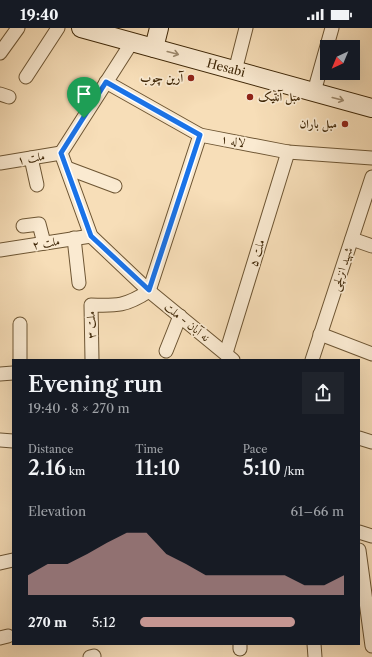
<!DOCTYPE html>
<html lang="en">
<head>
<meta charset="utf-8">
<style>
  :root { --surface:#171b24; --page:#20242c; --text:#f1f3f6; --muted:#9ea1a6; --accent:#c59692 }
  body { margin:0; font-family:"Libre Caslon Text",Amiri,serif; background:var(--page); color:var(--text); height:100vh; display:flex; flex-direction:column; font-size:15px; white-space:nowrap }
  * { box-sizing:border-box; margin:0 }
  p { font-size:13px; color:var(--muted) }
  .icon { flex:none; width:22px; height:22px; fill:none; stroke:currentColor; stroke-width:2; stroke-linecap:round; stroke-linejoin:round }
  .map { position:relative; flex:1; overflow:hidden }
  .drawer { position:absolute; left:12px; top:331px; width:348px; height:286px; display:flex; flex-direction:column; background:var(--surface); border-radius:0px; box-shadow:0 4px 16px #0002 }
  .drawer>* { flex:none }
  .needle { width:26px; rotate:224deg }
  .buttons { position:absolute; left:320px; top:12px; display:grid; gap:8px }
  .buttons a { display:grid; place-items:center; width:40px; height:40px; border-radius:0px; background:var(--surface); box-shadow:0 4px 16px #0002; font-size:20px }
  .pin { position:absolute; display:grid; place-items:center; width:34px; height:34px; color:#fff; margin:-41px -17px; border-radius:50% 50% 50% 0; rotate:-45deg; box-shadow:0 0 4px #0007 }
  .pin .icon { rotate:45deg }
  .round { display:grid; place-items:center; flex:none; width:42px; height:42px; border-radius:0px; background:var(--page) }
  .overview { display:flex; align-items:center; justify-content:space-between; height:68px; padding:0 16px }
  h1 { font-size:22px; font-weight:600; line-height:30px }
  .metrics { display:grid; grid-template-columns:repeat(3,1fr); gap:6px; height:68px; padding:4px 16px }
  .metrics div { display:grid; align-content:center }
  .metrics b { font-size:20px; font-weight:600 }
  .metrics small { font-size:11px; font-weight:400 }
  .metrics p { font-size:11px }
  .chart { height:112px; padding:8px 16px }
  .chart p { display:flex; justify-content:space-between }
  .chart svg { width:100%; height:72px; margin-top:4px; fill:var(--accent); opacity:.7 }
  ul { padding:0 16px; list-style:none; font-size:13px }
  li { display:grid; grid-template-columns:64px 48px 1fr; align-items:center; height:30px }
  li i { height:10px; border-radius:5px; background:var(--accent) }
  .status { display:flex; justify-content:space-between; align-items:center; height:28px; padding:0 20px; background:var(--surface); direction:ltr }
  .status svg { height:11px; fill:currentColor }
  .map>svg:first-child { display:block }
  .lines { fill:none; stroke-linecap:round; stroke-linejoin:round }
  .street-casing { stroke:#6d5533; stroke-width:15 }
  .secondary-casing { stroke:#3f2707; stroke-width:20 }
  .street { stroke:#faead1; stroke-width:13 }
  .secondary { stroke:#faead1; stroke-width:18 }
  .oneway { stroke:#9c886c }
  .route-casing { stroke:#fff; stroke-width:8 }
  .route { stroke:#1a73e8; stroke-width:5 }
  .poi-dot { fill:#8f2418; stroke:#faead1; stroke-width:1.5 }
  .labels { text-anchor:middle; stroke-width:3.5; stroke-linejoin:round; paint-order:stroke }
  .street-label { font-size:12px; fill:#3f2707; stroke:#faead1 }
  .poi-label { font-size:12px; font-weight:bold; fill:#3f2707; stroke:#faead1; text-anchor:end }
</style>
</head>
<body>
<div class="status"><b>19:40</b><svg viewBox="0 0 49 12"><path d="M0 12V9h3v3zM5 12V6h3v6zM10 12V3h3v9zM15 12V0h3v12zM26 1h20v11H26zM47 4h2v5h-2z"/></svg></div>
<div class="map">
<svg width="372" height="629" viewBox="0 0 372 629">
  <rect width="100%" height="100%" fill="#f7deb8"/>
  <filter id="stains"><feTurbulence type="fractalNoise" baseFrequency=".005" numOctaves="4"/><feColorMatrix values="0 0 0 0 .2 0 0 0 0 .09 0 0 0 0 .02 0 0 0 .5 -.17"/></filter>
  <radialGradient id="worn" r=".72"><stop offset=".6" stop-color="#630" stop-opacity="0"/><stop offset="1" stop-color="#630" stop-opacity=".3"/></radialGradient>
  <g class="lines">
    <g class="street-casing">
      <g id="street">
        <polyline points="132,14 61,125 91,208 149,263 233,332"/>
        <polyline points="0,25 18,0"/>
        <polyline points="235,43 246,0"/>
        <polyline points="26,49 58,0"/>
        <polyline points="106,54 200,107 288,124 372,130"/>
        <polyline points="314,64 332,0"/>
        <polyline points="0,66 9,69"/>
        <polyline points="31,130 37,157"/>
        <polyline points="0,135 61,125"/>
        <polyline points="67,140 115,158"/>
        <polyline points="23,198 39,196 44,215"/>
        <polyline points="74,210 79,255"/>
        <polyline points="352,211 372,218"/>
        <polyline points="0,222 91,208"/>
        <polyline points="20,296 20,332"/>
        <polyline points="320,306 372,326"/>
        <polyline points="166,323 180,288"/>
        <polyline points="226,325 288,124"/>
        <path d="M92,332L91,277C117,278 126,278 149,263L200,107"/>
        <polyline points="312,332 372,149"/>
        <polyline points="0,346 13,345"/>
        <polyline points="359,410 372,414"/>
        <polyline points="0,412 13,413"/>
        <polyline points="359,504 372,508"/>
        <polyline points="359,522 372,618"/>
        <polyline points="0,535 13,532"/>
        <polyline points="0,610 8,608"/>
        <polyline points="240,616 240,621"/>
        <polyline points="314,616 315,629"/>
        <polyline points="90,629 94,628"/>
      </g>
    </g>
    <g class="secondary-casing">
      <g id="secondary">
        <polyline points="81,0 372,80"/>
        <polyline points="154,20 159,0"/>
      </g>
    </g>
    <use href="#street" class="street"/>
    <use href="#secondary" class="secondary"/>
  </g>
  <defs><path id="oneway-shaft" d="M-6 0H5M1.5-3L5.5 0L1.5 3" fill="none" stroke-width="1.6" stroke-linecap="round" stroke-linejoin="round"/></defs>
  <g class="oneway">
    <use href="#oneway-shaft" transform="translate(173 25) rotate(15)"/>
    <use href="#oneway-shaft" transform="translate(338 71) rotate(15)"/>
  </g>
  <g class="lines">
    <g class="route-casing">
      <polygon id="route" points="106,54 200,107 149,262 91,208 61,125"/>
    </g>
    <use href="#route" class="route"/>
  </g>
  <g class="poi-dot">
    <circle cx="191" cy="50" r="4"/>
    <circle cx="250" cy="69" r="4"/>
    <circle cx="345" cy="96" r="4"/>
  </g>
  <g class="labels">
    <g class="street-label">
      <text transform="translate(226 40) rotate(15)" y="4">Hesabi</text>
      <text transform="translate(233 113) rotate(11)" y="4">لاله ۱</text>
      <text transform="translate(31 130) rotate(-9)" y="4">ملت ۱</text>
      <text transform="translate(46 215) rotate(-9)" y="4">ملت ۲</text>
      <text transform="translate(257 225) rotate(-73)" y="4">ملت ۵</text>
      <text transform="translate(342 241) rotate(-72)" y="4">شهید انزلچی</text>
      <text transform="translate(187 294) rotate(39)" y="4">نه آبان - ملت</text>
      <text transform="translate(91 297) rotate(-92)" y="4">ملت ۳</text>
    </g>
    <g class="poi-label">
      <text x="183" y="54">آرین چوب</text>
      <text x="258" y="73" text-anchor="start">مبل آنتیک</text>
      <text x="337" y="100">مبل باران</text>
    </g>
  </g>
  <rect width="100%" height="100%" filter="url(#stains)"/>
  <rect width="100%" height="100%" fill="url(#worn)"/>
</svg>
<div class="buttons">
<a><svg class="needle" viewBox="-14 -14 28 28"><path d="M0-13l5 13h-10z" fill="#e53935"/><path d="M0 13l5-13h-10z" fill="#9ea1a6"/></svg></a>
</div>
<div class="pin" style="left:84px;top:90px;background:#1e9e55"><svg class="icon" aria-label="arrive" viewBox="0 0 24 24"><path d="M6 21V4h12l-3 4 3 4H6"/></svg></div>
<section class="drawer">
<div class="overview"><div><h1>Evening run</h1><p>19:40 · 8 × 270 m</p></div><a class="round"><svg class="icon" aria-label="share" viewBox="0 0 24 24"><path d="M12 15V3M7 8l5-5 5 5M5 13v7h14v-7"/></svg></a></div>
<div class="metrics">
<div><p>Distance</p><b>2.16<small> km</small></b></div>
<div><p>Time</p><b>11:10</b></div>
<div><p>Pace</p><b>5:10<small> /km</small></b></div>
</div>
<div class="chart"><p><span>Elevation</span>61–66 m</p>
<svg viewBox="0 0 160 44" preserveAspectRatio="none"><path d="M0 44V32L10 25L20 25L30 19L40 12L50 6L60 6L70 19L80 25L90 32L100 32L110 32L120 32L130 32L140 38L150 38L160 32V44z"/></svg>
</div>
<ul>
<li><b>270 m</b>5:12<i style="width:76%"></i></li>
</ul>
</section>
</div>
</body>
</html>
